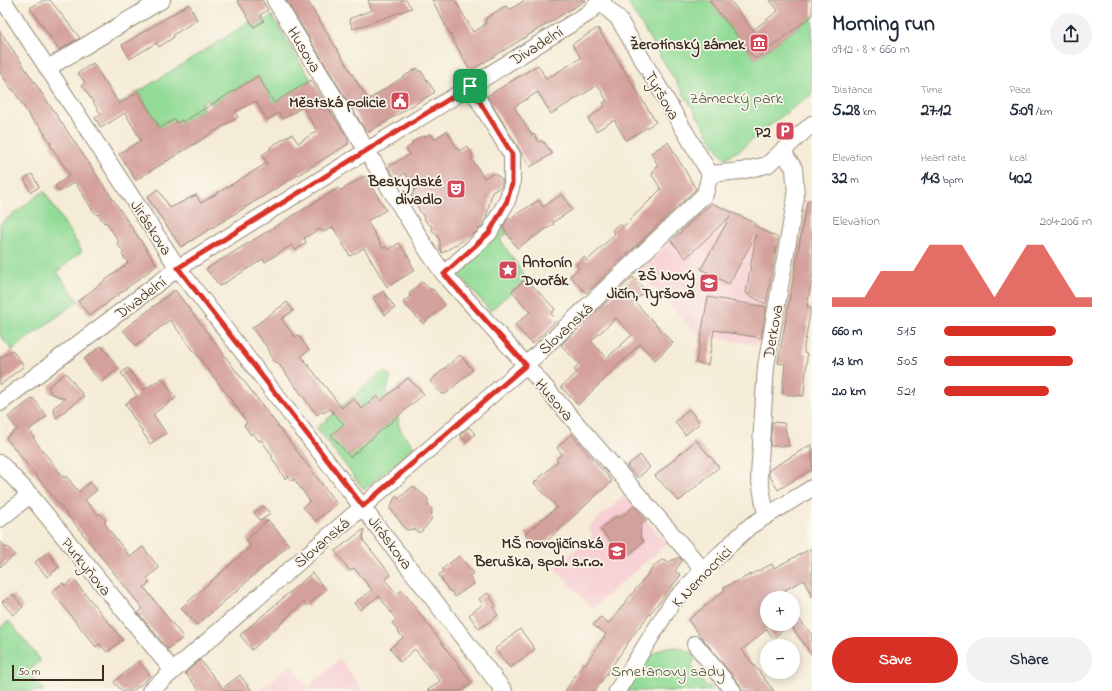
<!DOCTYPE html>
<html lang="en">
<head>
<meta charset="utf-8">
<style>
  :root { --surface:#fff; --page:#f2f2f3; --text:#1f2937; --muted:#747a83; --accent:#d93025 }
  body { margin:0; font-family:"Indie Flower",sans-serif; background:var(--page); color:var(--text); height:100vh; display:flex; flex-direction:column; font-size:15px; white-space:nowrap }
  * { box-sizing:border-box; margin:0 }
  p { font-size:13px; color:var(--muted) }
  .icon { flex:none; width:22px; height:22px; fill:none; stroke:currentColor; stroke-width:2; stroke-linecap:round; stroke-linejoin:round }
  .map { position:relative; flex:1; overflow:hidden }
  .panel { display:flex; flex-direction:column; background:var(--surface); width:300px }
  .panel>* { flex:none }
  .controls { position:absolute; left:760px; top:591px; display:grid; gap:8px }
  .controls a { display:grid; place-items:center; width:40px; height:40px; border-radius:50%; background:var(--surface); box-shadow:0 2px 10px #0003; font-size:20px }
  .scale { position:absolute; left:12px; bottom:10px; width:92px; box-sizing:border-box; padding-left:4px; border:2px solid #3b2a1e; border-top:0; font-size:11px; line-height:14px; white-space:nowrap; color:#3b2a1e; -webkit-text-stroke:3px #fbf7ec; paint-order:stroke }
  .pin { position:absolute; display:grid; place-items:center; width:34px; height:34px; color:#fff; margin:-17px; border-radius:8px; box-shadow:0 2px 6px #0006 }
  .round { display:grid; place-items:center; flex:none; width:42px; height:42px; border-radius:21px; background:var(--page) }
  .head { display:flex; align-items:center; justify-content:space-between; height:68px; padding:0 20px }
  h1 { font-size:22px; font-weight:700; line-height:30px }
  .stats { display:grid; grid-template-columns:repeat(3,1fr); gap:6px; height:68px; padding:4px 20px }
  .stats div { display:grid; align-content:center }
  .stats b { font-size:17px; font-weight:700 }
  .stats small { font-size:11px; font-weight:400 }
  .stats p { font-size:11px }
  .chart { height:112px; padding:8px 20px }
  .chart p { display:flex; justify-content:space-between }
  .chart svg { width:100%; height:72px; margin-top:4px; fill:var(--accent); opacity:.7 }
  .action { display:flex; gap:8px; margin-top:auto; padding:8px 20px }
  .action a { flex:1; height:46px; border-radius:24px; background:var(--accent); color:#fff; font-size:16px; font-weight:700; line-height:46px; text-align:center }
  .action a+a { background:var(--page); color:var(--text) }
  ul { padding:0 20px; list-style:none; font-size:13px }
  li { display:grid; grid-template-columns:64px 48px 1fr; align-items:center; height:30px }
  li i { height:10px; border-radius:5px; background:var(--accent) }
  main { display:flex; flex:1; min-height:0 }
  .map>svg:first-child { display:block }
  .built { fill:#f7cfd4 }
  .green { fill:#92db96; stroke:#66825a }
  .building { fill:#d4a09c; fill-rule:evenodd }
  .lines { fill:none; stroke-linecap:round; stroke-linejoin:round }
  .minor-casing { stroke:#988b7a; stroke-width:18 }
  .minor { stroke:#fff; stroke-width:16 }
  .route-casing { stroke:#fff; stroke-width:8 }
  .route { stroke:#d93025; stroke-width:5 }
  .labels { text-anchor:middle; stroke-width:3.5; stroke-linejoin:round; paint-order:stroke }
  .poi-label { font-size:16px; font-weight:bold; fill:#3b2a1e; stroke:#fbf7ec; text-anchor:end }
  .street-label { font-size:16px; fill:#3b2a1e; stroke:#fbf7ec }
  .park-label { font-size:16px; fill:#51563c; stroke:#fbf7ec }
</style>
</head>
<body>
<main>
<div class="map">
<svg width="812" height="691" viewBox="0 0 812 691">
  <rect width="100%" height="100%" fill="#fbf7ec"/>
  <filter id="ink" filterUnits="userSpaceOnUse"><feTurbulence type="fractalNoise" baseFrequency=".025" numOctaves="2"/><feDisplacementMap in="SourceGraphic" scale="8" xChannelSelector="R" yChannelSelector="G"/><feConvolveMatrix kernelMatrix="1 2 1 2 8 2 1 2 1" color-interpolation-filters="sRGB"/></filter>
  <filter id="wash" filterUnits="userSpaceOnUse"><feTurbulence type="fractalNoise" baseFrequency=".012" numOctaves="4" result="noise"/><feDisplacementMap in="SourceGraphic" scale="16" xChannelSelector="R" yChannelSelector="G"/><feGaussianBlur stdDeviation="0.9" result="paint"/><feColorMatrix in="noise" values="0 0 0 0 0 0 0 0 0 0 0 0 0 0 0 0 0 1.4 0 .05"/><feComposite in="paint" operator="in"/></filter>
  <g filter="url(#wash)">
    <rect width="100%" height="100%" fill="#f5ecd7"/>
    <g class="built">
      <polygon points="712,202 779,238 777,241 759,345 698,335 639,272"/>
      <polygon points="625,495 667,544 592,608 555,568 593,535 588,528"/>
      <polygon points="340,659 364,691 259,691 291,664 308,687"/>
    </g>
    <g class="green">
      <polygon points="626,0 709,0 755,59 812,16 812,94 774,122 740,150 725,158 720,153"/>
      <polygon points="272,16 311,80 274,104 258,76 211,105 208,99 201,104 204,109 183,122 182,120 164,134 138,92 119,104 251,21 254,27"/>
      <polygon points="44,191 82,251 57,272 78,301 12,350 0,335 0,224"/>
      <polygon points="499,222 507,234 500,239 526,279 490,311 459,274 459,269 463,268 477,254"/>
      <path d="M384,370L391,378C381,400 391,400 398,417C399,419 398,423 399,426C402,434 409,440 414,447L364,490L317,428Z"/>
      <polygon points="9,621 41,661 28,671 44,691 0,691 0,628"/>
      <path d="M666,647H677L693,653L694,661L691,666L697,674L700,672L703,676L700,678L707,687L710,685L713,689L710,691H624C636,673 645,655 666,647Z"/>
    </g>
    <g id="blocks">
      <g class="building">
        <polygon points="44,0 50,0 80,38 59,50 30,8"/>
        <polygon points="237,0 262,0 268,10 260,15 264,21 254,27"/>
        <polygon points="286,0 307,0 368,100 417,68 420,72 421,71 435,92 367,133"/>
        <polygon points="368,0 406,0 412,8 353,29 349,19 372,10"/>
        <polygon points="432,0 455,0 473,32 485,25 486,18 505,6 511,9 525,0 586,0 470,71"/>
        <polygon points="709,0 730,0 753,30 778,11 770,0 812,0 812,16 755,59"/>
        <polygon points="189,4 197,20 173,35 174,37 159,47 156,43 130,59 122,45"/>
        <polygon points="598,28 656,122 626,140 614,120 596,131 588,119 605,106 603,103 607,101 598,85 551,114 538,92 514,107 532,135 534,134 539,142 541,140 543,143 544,142 552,154 530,167 487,96 538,65 546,79 581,58 572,44"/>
        <polygon points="0,31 157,265 90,316 78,301 128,263 122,254 124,253 117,243 119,242 106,222 104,223 98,214 97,215 92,209 75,182 59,192 55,186 70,175 50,145 51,144 38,123 37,125 30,117 13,89 12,90 0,72"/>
        <polygon points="93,63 119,104 138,92 160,128 175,119 177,123 182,120 183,122 258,76 274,103 311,80 348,139 348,144 181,247 147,197 158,189 170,208 196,195 201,203 267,163 262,155 271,149 270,147 292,134 298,143 317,131 303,107 283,119 279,113 267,120 256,101 235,112 238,117 136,180 119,154 141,140 125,113 101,128 95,118 101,114 82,85 85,83 78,73"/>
        <polygon points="447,131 459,151 467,146 473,156 471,158 484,178 494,173 502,179 502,186 492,192 486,219 481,227 475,233 442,253 440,248 440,241 436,233 433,232 431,225 427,223 411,196 415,189 405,173 396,179 388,167 410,154 406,149 413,144 412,142 422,136 423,137 431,134 434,139"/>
        <polygon points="668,142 696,189 586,293 570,276 579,268 576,264 584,257 587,261 615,234 612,230 619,223 623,227 661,189 652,175 655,167 658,165 651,153"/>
        <polygon points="32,174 39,187 31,192 24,179"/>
        <polygon points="365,176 386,210 367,221 383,248 386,247 388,250 399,243 411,261 410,262 415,270 387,287 364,248 350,256 333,227 324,232 320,229 304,238 306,243 296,250 292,245 265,262 263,259 220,286 206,269 338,188 340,191"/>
        <polygon points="562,194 572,210 553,222 554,224 517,248 503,227 507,220 539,200 543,207"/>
        <polygon points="807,201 812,201 812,278 807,307 811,308 804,347 804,353 807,354 807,357 804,396 782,394 785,364 778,363"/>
        <polygon points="712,203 755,223 754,225 778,238 766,304 746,293 756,235 729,284 701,269 731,215 686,258 671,241"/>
        <path d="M633,277L646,291L634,301L673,343L655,360L640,344L578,405L561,387L577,373L574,370L579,364L561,345ZM616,318L632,335L607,358L591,341Z"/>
        <polygon points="526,279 555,309 551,314 557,320 532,344 515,325 530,312 512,291"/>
        <polygon points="422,282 431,290 433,289 445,305 423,324 403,302 411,296 409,294"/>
        <polygon points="175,290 337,504 315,521 303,507 310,501 294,479 292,481 288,476 285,479 272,458 272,455 261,440 259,441 253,433 251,435 244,425 247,423 230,398 170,320 136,346 123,330"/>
        <polygon points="383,291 395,308 385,315 373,298"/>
        <polygon points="708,297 766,307 761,338 714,330 708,365 696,363"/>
        <polygon points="287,302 293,311 281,319 295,337 298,335 309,350 301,356 342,408 353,398 362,409 377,396 381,401 408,378 424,394 350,457 331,435 344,424 330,409 323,413 322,411 317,415 278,363 273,361 269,350 252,328"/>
        <polygon points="101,346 107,353 108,353 118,369 102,382 93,373 84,359"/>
        <polygon points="12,350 24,366 0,385 0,356 1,358"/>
        <polygon points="460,355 473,370 444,395 443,393 441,394 430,381"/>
        <polygon points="128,368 144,390 162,378 176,398 153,414 166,433 150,444 125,404 137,396 121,373"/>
        <polygon points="66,373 84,396 56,418 53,408 65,399 50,393 49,386"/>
        <polygon points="33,398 47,416 29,430 35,437 33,438 64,478 66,476 79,492 90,482 97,490 85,500 98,515 100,513 106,521 104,523 130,557 143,547 159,568 147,578 150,582 144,587 183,637 168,649 138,613 143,609 6,438 17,429 8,417"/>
        <polygon points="689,409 700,423 685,435 675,422"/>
        <polygon points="772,422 784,423 789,446 770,446"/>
        <polygon points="469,427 475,434 466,442 460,435"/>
        <polygon points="571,434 612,481 538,549 525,534 557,507 534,483 558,461 556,459 562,454 557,448"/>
        <polygon points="696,440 719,467 679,501 655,476"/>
        <polygon points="812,444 812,469 778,490 769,475 769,470"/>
        <polygon points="640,455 650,467 638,478 627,466"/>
        <polygon points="413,486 425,496 428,499 428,505 432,509 431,520 421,532 417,532 415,529 406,530 390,508 396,495 398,499"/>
        <polygon points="263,506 270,513 261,521 254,513"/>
        <polygon points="634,506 646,520 641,525 640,537 644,541 625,558 600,529 618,515 620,518"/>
        <polygon points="268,520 289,545 238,589 238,592 235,592 197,625 181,608 251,546 246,540"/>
        <polygon points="364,529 363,540 391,575 385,580 397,594 402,590 472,683 462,691 427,691 440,681 415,649 400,662 390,648 403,638 392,623 396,619 379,596 360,610 354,603 372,590 354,568 350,571 335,551"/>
        <polygon points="0,541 6,548 8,547 15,555 0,567"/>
        <polygon points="812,548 812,597 804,580 785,590 789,598 767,598 767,624 791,624 773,638 767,629 742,650 774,691 742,691 740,685 688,620 725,590 723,588 772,564 774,568"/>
        <polygon points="48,552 59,567 47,577 35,562"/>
        <polygon points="459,556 474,573 469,576 474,583 455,597 451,591 449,591 439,575 444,571 442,569"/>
        <polygon points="680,557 682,561 675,571 681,575 636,631 595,691 565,691 584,663 586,664 606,634 593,625 600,617 609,623 655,565 662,560 668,562"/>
        <polygon points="312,573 326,590 307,606 304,602 252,650 240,635"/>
        <polygon points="73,579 123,640 107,652 100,644 96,647 52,592 63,583 65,586"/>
        <polygon points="488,593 496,606 493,608 498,615 479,629 469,615 483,604 479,599"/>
        <polygon points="13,594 23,607 13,615 2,602"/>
        <polygon points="793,612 812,635 812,655 793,629"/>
        <polygon points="520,629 535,649 510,668 495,649"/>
        <polygon points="200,660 223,688 240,675 252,691 200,691 185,673"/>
        <polygon points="138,661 151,676 133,691 122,691 114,682"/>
      </g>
    </g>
  </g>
  <g filter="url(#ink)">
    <use href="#blocks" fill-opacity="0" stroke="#988b7a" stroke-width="1"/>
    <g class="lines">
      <g class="minor-casing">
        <g id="minor">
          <polyline points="3,0 178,268 504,691"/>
          <polyline points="275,0 429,253 444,274 526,365 703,570"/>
          <polyline points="598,0 618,18 710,174"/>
          <polyline points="48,68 162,0"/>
          <polyline points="710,174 741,171 767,165 812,124"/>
          <polyline points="444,274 489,233 507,201 512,184 512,155 470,86"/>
          <polyline points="0,403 178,268 587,14 603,0"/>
          <polyline points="0,463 30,495 173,671"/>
          <polyline points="766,515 759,476 766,366 796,196 794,168 782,151"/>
          <polyline points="0,519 30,495"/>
          <polyline points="695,644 733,691"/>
          <polyline points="150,691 526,365 705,194 710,174"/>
          <polyline points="617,691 672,603 703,570 750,526 812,488"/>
        </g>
      </g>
      <use href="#minor" class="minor"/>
    </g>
  </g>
  <g class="lines" filter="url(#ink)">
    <g class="route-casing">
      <polygon id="route" points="470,86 512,154 512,184 507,201 489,233 444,274 526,365 363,506 178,268"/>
    </g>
    <use href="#route" class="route"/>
  </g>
  <defs>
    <g id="museum-square" transform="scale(1)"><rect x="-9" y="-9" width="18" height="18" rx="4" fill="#d1495b" stroke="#fbf7ec"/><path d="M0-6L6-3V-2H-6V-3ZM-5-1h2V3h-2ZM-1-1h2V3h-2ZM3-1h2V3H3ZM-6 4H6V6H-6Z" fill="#fff"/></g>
    <g id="civic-square" transform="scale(1)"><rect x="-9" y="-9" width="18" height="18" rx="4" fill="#d1495b" stroke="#fbf7ec"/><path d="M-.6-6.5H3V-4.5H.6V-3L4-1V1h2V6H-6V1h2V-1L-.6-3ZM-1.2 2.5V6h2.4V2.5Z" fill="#fff"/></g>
    <g id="parking-square" transform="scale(1)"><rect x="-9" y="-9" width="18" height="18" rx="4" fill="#d1495b" stroke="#fbf7ec"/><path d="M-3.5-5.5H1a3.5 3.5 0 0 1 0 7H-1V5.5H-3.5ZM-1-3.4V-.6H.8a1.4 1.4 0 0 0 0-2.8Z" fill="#fff"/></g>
    <g id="theatre-square" transform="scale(1)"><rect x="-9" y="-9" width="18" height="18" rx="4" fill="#d1495b" stroke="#fbf7ec"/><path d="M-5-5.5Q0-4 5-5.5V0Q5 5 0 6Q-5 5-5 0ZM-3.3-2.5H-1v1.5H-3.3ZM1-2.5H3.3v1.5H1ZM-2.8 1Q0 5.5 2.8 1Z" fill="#fff"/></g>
    <g id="sight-square" transform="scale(1)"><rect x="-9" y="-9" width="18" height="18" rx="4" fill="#d1495b" stroke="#fbf7ec"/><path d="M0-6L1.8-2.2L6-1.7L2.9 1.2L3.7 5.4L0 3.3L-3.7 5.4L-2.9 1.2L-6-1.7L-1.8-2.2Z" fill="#fff"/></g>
    <g id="school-square" transform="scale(1)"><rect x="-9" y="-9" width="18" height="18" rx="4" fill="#d1495b" stroke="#fbf7ec"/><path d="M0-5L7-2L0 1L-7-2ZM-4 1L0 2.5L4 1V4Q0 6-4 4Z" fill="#fff"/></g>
  </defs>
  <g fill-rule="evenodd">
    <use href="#museum-square" x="759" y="43"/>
    <use href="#civic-square" x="400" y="101"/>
    <use href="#parking-square" x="785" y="131"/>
    <use href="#theatre-square" x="456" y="189"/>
    <use href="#sight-square" x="508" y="270"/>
    <use href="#school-square" x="709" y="283"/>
    <use href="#school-square" x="617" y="551"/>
  </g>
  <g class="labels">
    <g class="poi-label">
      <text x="745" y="49">Žerotínský zámek</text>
      <text x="386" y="107">Městská policie</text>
      <text x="771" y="137">P2</text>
      <text x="442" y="186">Beskydské<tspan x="442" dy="18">divadlo</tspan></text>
      <text x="522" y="267" text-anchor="start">Antonín<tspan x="522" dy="18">Dvořák</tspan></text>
      <text x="695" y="280">ZŠ Nový<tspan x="695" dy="18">Jičín, Tyršova</tspan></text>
      <text x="603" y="548">MŠ novojičínská<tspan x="603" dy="18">Beruška, spol. s.r.o.</tspan></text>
    </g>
    <g class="street-label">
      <text transform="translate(536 45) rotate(-32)" y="6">Divadelní</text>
      <text transform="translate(305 49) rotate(59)" y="6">Husova</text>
      <text transform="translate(663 95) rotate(60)" y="6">Tyršova</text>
      <text transform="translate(152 227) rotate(57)" y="6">Jiráskova</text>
      <text transform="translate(140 297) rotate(-37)" y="6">Divadelní</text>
      <text transform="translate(565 328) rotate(-43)" y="6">Slovanská</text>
      <text transform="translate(772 331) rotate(-80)" y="6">Derkova</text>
      <text transform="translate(555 399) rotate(49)" y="6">Husova</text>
      <text transform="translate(321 542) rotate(-41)" y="6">Slovanská</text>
      <text transform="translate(391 542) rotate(53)" y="6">Jiráskova</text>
      <text transform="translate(87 566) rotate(51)" y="6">Purkyňova</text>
      <text transform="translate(701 576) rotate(-46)" y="6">K Nemocnici</text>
    </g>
    <g class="park-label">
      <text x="736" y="103">Zámecký park</text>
      <text x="668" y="676">Smetanovy sady</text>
    </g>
  </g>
</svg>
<div class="controls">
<a>+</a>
<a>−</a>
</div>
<div class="scale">50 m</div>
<div class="pin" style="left:470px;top:86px;background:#1e9e55"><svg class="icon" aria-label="arrive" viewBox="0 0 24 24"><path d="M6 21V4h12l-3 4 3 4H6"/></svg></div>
</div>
<section class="panel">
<div class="head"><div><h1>Morning run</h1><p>09:12 · 8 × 660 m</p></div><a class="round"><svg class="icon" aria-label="share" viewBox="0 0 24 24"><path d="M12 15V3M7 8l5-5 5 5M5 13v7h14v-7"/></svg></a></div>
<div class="stats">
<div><p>Distance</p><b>5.28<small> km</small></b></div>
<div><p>Time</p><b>27:12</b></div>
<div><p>Pace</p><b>5:09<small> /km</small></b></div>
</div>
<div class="stats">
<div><p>Elevation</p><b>32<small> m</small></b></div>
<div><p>Heart rate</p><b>143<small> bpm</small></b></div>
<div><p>kcal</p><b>402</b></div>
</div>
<div class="chart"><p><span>Elevation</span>204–206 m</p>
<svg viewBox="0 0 160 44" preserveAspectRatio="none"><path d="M0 44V38L10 38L20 38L30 22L40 22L50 22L60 6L70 6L80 6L90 22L100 38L110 22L120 6L130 6L140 22L150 38L160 38V44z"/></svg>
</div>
<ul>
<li><b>660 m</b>5:15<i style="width:76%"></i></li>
<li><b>1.3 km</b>5:05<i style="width:87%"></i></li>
<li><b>2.0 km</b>5:21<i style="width:71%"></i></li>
</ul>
<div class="action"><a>Save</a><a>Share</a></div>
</section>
</main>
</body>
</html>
